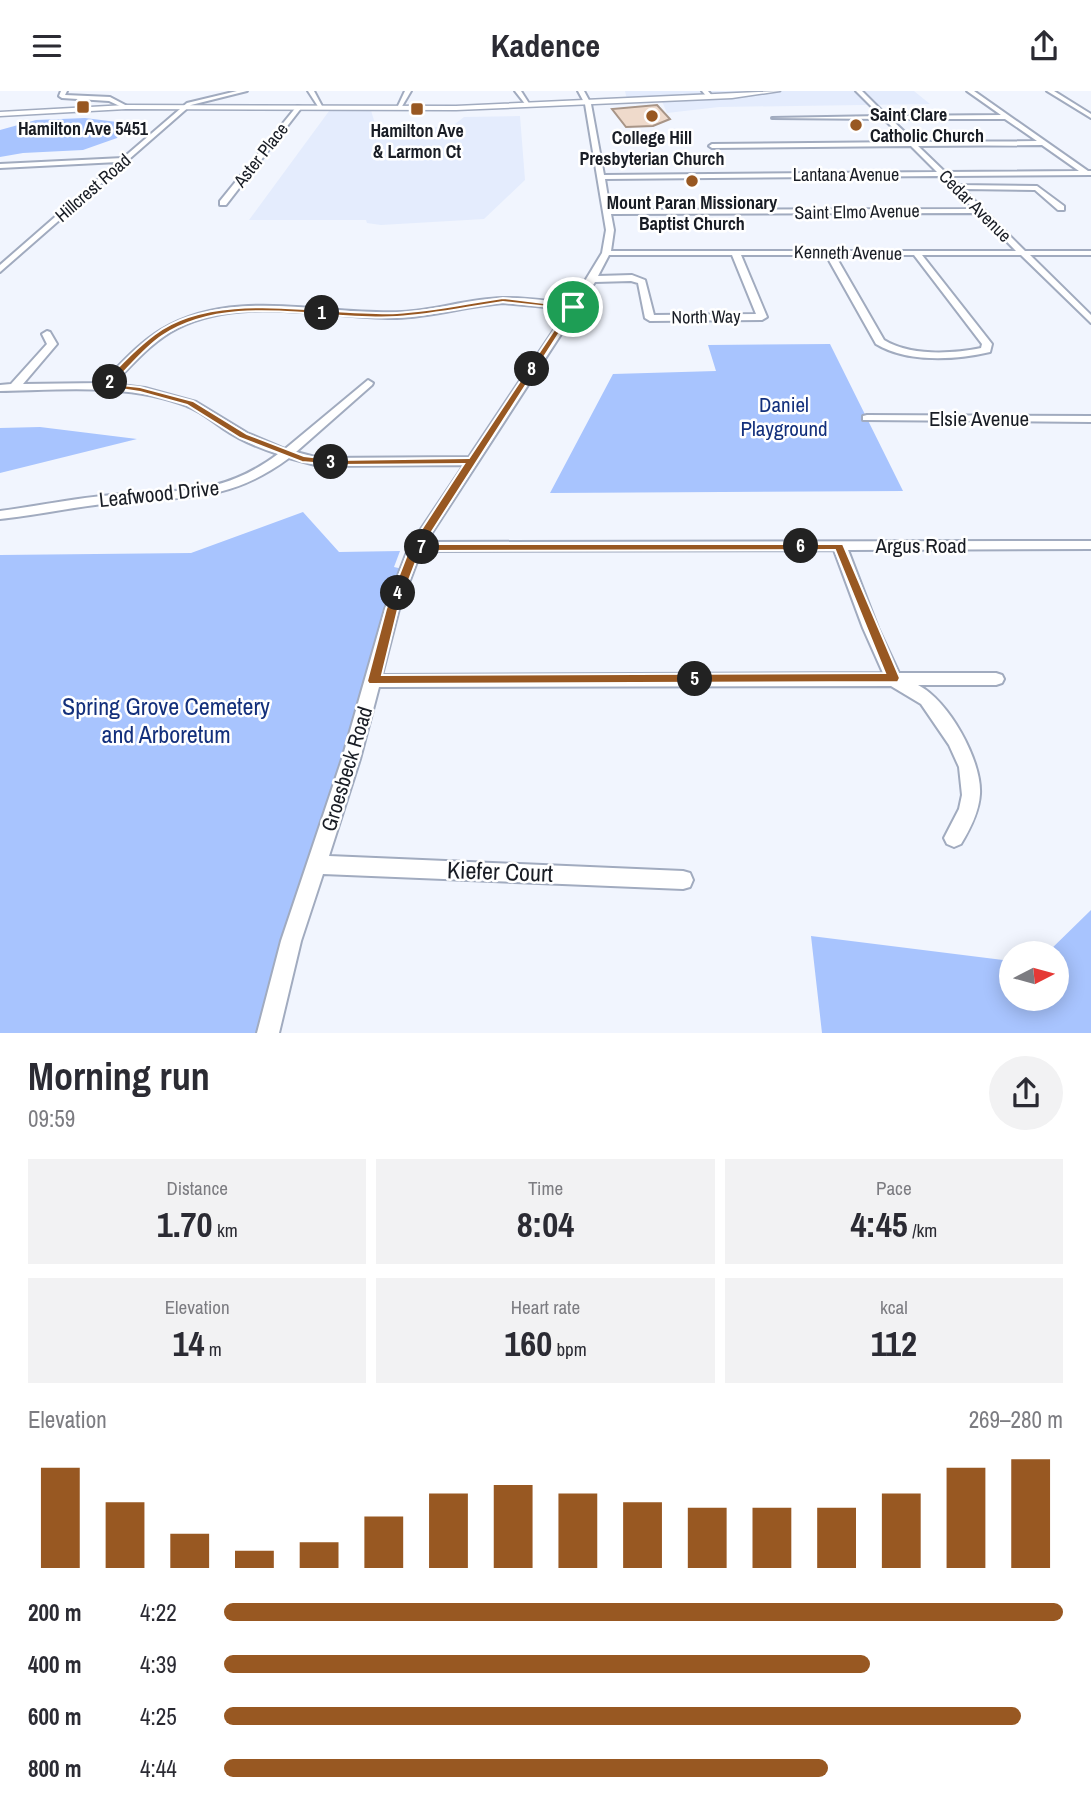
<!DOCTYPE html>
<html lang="en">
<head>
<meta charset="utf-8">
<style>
  :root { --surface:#fff; --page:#f2f2f3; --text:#2b2b33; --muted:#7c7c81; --accent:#985822 }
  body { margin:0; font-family:"Archivo Narrow",sans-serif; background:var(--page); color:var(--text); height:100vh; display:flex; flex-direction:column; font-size:26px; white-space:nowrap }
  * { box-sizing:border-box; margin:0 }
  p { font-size:23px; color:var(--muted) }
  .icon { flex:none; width:38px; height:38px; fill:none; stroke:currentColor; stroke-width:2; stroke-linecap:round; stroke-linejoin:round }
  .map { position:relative; height:942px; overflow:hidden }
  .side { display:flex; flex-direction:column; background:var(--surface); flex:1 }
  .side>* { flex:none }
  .needle { width:46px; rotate:84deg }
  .tools { position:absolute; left:999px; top:850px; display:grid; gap:14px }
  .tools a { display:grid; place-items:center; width:70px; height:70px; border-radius:50%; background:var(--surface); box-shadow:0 4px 18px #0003; font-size:35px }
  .pin { position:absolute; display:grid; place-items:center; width:60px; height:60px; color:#fff; margin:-30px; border:4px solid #fff; border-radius:50%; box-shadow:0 2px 7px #0007 }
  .km { position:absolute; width:35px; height:35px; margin:-18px; border-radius:50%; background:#222; color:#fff; font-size:19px; line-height:35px; text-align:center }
  .round { display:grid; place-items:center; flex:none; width:74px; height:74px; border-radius:37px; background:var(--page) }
  .summary { display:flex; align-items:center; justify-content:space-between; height:119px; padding:0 28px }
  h1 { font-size:38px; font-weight:700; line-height:52px }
  .stats { display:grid; grid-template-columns:repeat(3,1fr); gap:10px; height:119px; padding:7px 28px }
  .stats div { display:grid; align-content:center; border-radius:0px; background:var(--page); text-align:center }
  .stats b { font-size:35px; font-weight:700 }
  .stats small { font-size:19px; font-weight:400 }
  .stats p { font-size:19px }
  .chart { height:196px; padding:14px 28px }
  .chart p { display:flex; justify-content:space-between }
  .chart svg { width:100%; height:126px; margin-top:7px; stroke:var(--accent); stroke-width:6 }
  ul { padding:0 28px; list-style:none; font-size:23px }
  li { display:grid; grid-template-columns:112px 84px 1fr; align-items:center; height:52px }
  li i { height:18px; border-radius:9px; background:var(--accent) }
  header { display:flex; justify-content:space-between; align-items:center; height:91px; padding:0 28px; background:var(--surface); font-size:32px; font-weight:700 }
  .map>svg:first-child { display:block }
  .built { fill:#e4ecfd }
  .green { fill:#a8c4fe }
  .building { fill:#efdacb; stroke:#a89587; stroke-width:2 }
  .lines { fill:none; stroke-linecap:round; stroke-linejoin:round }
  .minor-casing { stroke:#a1abbf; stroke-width:4 }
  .major-casing { stroke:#a1abbf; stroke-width:3 }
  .minor { fill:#fff; fill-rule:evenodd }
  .major { fill:#fff; fill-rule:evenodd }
  .route { fill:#985822; stroke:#fff; stroke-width:2; fill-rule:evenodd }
  .poi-dot { fill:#985822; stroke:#fff; stroke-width:2.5 }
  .labels { text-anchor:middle; stroke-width:5; stroke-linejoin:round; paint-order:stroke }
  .far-poi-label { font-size:18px; font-weight:bold; fill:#191d25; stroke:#fff }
  .far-street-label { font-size:18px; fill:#191d25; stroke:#fff }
  .park-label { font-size:21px; fill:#13307c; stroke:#fff }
  .street-label { font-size:21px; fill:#191d25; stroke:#fff }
  .near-park-label { font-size:24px; fill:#13307c; stroke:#fff }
  .near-street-label { font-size:24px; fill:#191d25; stroke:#fff }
</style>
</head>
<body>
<header><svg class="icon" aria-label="menu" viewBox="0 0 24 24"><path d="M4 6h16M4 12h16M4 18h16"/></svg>Kadence<svg class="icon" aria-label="share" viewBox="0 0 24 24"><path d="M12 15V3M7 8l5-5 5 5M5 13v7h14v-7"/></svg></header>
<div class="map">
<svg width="1091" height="942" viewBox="0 0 1091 942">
  <rect width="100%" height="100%" fill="#f1f5fe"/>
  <g class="built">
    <polygon points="625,0 914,0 930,13 719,16 667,22 661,8 627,9"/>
    <polygon points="332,16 370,16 376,36 451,36 464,26 520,25 525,89 484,128 381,134 367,132 366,129 249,129"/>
  </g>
  <g class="green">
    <polygon points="85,27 125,32 117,47 83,59 23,62 0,66 0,39 36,29"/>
    <polygon points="830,253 903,400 550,402 613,283 716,280 708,254"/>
    <polygon points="40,336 137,348 0,382 0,337"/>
    <polygon points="303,421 339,461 400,460 394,476 407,479 268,942 0,942 0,464 191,462"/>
    <polygon points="1091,819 1091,942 822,942 811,845 1011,870 1012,908 1057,908 1057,863 1046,863"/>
  </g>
  <polygon class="building" points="657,14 670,28 653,35 626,36 612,18"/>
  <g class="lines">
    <g class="minor-casing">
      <g id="minor">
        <polygon points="61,0 67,0 65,4 110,6 129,16 124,17 109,10 62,7 59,5"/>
        <polygon points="237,0 247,0 191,14 0,181 0,174 118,71 0,77 0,73 123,67 187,12"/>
        <polygon points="308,0 314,0 323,17 319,17"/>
        <polygon points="405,0 411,0 401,17 397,17"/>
        <polygon points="515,0 521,0 530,14 526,14"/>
        <path d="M578,0H584L591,13L604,84L937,81L911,55L712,57L709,55L712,53L907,51L884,28L772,27L881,25L856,0H862L887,25L1001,24L967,0H974L1088,80H1091V84L949,85L958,94L1037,95L1064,115V119H1058L1035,99L963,98L1025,160H1091V164H1030L1091,224V232L1021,164H922L992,253L990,261C956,269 907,272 876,253L826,164H741L767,226L762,229L650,230L645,227L638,192L631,190L595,191L426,451L1091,450V458L848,459L878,537L899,582H996L1002,584L1004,588L1002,592L996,594H918C948,609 982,669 980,703C979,721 970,738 961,753L954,756L947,753L944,747L959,718L962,704L959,676L949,654L921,613L891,595L379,596L360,668L329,765L683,780L690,782L693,789L690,796L683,798L323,783L301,850L279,942H257L281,850L342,668L385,518L409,456L464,374L319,375L289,367C227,413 182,405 111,412C74,416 37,424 0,428V420C38,415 75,407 113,404C179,398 220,406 278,363C259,357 240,349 224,338C212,330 201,320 187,315C128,292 62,299 0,300V294L11,293L47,253L42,243L47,240L50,241L57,253L23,293L102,292C120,274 138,253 161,239C233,195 324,225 402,221C436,219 468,208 502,207C525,206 548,210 571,213L602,162L606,139L585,13ZM891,28H1005L1037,50L915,51ZM1042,54L1079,80L945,81L918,55ZM941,85L974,118L610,119L605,88ZM979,122L1016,160H611L614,139L611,123ZM609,164H732L756,223L654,224L645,189L632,184L598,185ZM835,164H914L982,253L981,257C952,263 910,265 884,249ZM503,212L568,218L469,366L319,367L296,361L372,294L373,292L368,289L285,358L247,342L196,311L145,297L113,293C133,273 152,250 178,237C244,204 326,228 397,227C432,226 467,215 503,212ZM834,459L863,537L883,582L382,584L399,518L421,460Z"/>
        <polygon points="702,0 708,0 713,6 708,7"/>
        <polygon points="1047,0 1054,0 1091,23 1091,27"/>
        <polygon points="297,15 302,16 226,114 220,114 220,110"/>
        <polygon points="867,324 1091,325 1091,331 863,329 863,325"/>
      </g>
    </g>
    <g class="major-casing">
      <polygon id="major" points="780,0 732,7 456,19 126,18 0,25 0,21 126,14 456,15"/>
    </g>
    <use href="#minor" class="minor"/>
    <use href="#major" class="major"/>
  </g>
  <path class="route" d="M503,207L576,216L424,453H843L900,587L898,591L369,593L367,590L386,518L410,456L464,373L337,374L302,371L240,347L187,314L140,301L101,295C116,278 136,257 155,243C216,197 325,225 397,222C432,220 468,212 503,207ZM503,211L568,218L469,367L337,369L304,365L247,343L193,310L140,296L112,293C128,278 144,257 162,245C231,200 321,231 397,226C432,224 468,216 503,211ZM835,459L885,582L382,584L398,518L420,460Z"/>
  <g class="poi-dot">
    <rect x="76" y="9" width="14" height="14" rx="3.5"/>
    <rect x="410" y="11" width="14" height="14" rx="3.5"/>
    <circle cx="652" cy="25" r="7"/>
    <circle cx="856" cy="34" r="7"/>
    <circle cx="692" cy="90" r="7"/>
  </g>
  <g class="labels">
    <g class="far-poi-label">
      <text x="870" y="30" text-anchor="start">Saint Clare<tspan x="870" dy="21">Catholic Church</tspan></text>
      <text x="83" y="44">Hamilton Ave 5451</text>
      <text x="417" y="46">Hamilton Ave<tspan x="417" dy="21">&amp; Larmon Ct</tspan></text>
      <text x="652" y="53">College Hill<tspan x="652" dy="21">Presbyterian Church</tspan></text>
      <text x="692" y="118">Mount Paran Missionary<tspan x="692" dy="21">Baptist Church</tspan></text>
    </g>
    <g class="far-street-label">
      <text transform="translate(261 64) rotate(-52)" y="6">Aster Place</text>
      <text x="846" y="90">Lantana Avenue</text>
      <text transform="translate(93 97) rotate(-41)" y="6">Hillcrest Road</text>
      <text transform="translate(975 115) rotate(45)" y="6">Cedar Avenue</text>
      <text transform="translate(857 121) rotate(-1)" y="6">Saint Elmo Avenue</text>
      <text transform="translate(848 162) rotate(1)" y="6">Kenneth Avenue</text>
      <text transform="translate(706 226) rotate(-1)" y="6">North Way</text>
    </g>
    <g class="park-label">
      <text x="784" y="321">Daniel<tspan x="784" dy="24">Playground</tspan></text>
    </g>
    <g class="street-label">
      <text x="979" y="335">Elsie Avenue</text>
      <text transform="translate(159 403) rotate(-6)" y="7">Leafwood Drive</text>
      <text x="921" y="462">Argus Road</text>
      <text transform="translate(347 678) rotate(-73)" y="7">Groesbeck Road</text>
    </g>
    <g class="near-park-label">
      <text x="166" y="624">Spring Grove Cemetery<tspan x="166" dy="28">and Arboretum</tspan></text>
    </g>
    <g class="near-street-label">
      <text transform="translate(500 781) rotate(2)" y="8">Kiefer Court</text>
    </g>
  </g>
</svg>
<div class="tools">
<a><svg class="needle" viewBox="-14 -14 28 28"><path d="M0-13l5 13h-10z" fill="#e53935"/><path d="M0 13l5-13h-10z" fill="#7c7c81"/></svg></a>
</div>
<div class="pin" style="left:573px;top:216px;background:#1e9e55"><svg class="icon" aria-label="arrive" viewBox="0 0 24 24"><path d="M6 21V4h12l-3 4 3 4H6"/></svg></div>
<b class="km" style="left:322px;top:222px">1</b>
<b class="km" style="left:110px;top:291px">2</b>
<b class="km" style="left:331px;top:371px">3</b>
<b class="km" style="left:398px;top:502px">4</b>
<b class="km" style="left:695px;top:588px">5</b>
<b class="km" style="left:801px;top:455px">6</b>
<b class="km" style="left:422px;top:456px">7</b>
<b class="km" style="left:532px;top:278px">8</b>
</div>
<section class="side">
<div class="summary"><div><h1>Morning run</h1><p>09:59</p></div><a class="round"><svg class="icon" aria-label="share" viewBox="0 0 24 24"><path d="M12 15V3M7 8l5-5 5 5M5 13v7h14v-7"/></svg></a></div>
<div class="stats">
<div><p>Distance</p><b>1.70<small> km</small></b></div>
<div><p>Time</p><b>8:04</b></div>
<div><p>Pace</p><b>4:45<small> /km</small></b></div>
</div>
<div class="stats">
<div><p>Elevation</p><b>14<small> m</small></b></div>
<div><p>Heart rate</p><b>160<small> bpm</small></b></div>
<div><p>kcal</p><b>112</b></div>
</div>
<div class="chart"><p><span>Elevation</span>269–280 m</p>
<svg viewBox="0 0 160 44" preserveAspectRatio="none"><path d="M5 44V9M15 44V21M25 44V32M35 44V38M45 44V35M55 44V26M65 44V18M75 44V15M85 44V18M95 44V21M105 44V23M115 44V23M125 44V23M135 44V18M145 44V9M155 44V6"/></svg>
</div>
<ul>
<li><b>200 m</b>4:22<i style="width:100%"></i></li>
<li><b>400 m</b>4:39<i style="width:77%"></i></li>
<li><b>600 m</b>4:25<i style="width:95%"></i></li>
<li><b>800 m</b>4:44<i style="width:72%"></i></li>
</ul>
</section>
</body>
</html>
